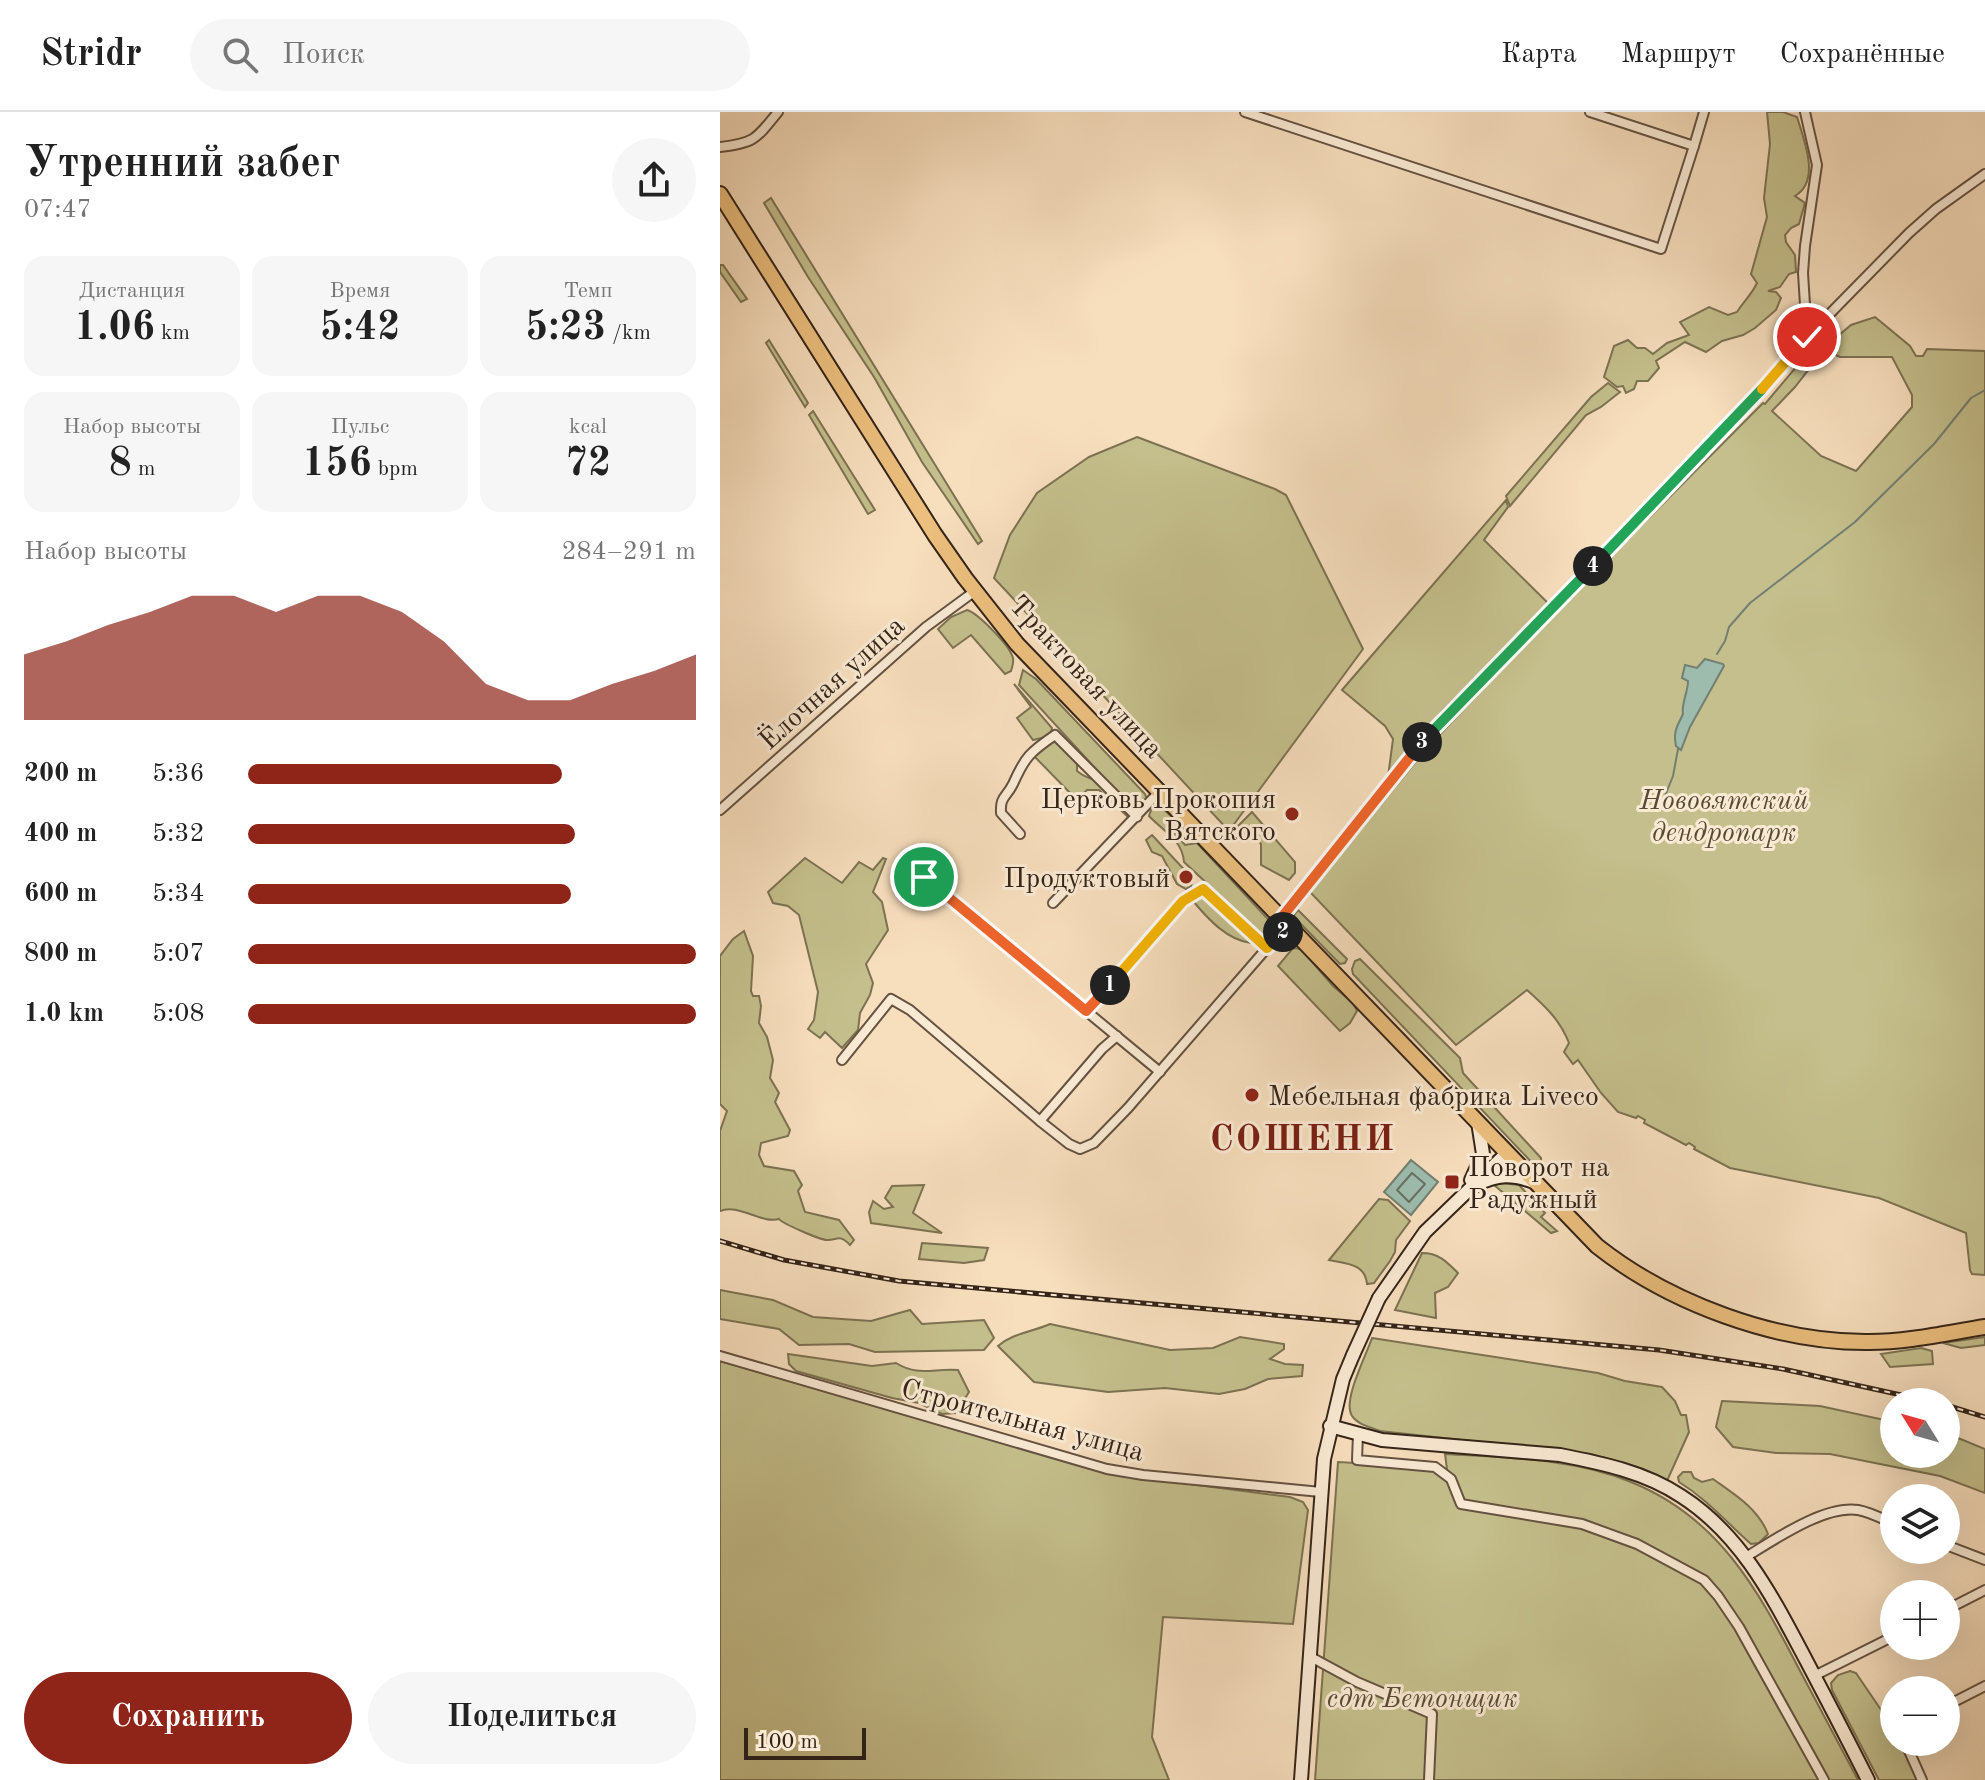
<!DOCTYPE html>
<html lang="ru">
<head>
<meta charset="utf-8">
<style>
  :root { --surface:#fff; --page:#f6f6f6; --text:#222; --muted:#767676; --line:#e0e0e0; --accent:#8f2418 }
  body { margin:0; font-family:"Old Standard TT",serif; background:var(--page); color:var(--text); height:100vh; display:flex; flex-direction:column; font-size:30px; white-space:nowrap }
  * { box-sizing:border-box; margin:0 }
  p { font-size:26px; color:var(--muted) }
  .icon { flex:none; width:44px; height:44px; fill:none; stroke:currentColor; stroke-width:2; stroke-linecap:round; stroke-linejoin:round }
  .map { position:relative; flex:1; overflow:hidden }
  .side { display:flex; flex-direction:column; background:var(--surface); width:720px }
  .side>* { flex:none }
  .needle { width:52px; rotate:307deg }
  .controls { position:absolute; left:1160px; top:1276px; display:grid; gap:16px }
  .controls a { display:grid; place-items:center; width:80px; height:80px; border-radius:50%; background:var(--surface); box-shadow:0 8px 32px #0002; font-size:40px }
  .scale { position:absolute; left:24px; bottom:20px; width:122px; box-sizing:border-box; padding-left:8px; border:4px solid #342418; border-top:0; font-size:22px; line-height:28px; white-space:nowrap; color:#342418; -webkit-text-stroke:6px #faead4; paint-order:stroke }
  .pin { position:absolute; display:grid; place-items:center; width:68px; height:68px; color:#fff; margin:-34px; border:4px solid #fff; border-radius:50%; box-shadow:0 2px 8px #0007 }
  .km { position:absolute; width:40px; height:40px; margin:-20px; border-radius:50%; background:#222; color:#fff; font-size:22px; line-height:40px; text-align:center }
  .round { display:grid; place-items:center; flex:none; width:84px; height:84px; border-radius:42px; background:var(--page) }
  .headline { display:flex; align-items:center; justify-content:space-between; height:136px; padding:0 24px }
  h1 { font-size:44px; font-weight:600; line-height:60px }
  .figures { display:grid; grid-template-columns:repeat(3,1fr); gap:12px; height:136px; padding:8px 24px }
  .figures div { display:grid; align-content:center; border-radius:20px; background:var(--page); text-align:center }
  .figures b { font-size:40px; font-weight:600 }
  .figures small { font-size:22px; font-weight:400 }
  .figures p { font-size:22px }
  .chart { height:224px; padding:16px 24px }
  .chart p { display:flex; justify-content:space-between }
  .chart svg { width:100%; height:144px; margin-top:8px; fill:var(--accent); opacity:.7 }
  .action { display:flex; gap:16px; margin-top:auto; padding:16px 24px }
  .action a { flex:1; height:92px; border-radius:48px; background:var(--accent); color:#fff; font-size:32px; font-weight:600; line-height:92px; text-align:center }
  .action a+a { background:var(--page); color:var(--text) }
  ul { padding:0 24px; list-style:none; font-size:26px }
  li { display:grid; grid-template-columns:128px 96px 1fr; align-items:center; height:60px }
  li i { height:20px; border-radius:10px; background:var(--accent) }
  header { display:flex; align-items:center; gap:48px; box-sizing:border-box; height:112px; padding:0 40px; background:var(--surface); border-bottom:2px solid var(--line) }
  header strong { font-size:38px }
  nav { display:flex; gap:44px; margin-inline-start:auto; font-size:28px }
  .search { width:560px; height:72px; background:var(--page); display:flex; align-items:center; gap:20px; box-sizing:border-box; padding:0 28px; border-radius:44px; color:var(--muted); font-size:30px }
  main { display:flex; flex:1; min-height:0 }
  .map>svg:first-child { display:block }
  .green { fill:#c4bf8c; stroke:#7c7252; stroke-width:2 }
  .water { fill:#9dbcae; stroke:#737f72; stroke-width:2 }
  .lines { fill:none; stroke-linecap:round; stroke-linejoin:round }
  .shore { stroke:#687063; stroke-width:2 }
  .stream { stroke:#737f72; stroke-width:2 }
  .street-casing { stroke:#655241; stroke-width:12 }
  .secondary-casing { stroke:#342418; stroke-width:16 }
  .primary-casing { stroke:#342418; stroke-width:18 }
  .street { stroke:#faead4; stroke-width:8 }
  .secondary { stroke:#faead4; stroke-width:12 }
  .primary { stroke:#ecbf7e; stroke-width:14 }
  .rail-casing { stroke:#342418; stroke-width:5 }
  .rail { stroke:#faead4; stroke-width:2; stroke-dasharray:6; stroke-linecap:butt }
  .secondary-bridge-casing { stroke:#342418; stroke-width:16; stroke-linecap:butt }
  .secondary-bridge { stroke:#faead4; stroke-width:12 }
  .split-1-casing { stroke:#fff; stroke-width:16 }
  .split-2-casing { stroke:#fff; stroke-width:16 }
  .split-3-casing { stroke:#fff; stroke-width:16 }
  .split-4-casing { stroke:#fff; stroke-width:16 }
  .split-5-casing { stroke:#fff; stroke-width:16 }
  .split-6-casing { stroke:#fff; stroke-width:16 }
  .split-1 { stroke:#f0652b; stroke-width:10 }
  .split-2 { stroke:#f5b400; stroke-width:10 }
  .split-3 { stroke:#f0652b; stroke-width:10 }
  .split-4 { stroke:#22a559; stroke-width:10 }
  .split-5 { stroke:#22a559; stroke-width:10 }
  .split-6 { stroke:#f5b400; stroke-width:10 }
  .poi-dot { fill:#8f2418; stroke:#faead4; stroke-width:3 }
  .labels { text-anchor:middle; stroke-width:6; stroke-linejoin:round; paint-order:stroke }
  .street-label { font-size:28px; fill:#342418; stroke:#faead4 }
  .poi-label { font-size:28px; fill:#342418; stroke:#faead4; text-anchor:end }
  .park-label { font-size:28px; font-style:italic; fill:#584b35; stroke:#faead4 }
  .district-label { font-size:36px; font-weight:bold; letter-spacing:2px; fill:#7a1f14; stroke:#faead4 }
</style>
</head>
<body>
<header>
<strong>Stridr</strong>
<div class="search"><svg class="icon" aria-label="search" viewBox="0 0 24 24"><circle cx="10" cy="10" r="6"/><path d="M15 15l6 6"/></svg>Поиск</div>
<nav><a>Карта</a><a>Маршрут</a><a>Сохранённые</a></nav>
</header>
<main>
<section class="side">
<div class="headline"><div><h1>Утренний забег</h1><p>07:47</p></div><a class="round"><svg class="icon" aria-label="share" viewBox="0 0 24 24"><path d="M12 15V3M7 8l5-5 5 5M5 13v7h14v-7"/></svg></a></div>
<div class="figures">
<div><p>Дистанция</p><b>1.06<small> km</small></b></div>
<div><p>Время</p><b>5:42</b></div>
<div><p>Темп</p><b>5:23<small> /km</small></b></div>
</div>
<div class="figures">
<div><p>Набор высоты</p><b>8<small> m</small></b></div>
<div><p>Пульс</p><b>156<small> bpm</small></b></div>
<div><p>kcal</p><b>72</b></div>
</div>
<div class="chart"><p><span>Набор высоты</span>284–291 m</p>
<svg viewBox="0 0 160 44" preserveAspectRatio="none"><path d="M0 44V24L10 20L20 15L30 11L40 6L50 6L60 11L70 6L80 6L90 11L100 20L110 33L120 38L130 38L140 33L150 29L160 24V44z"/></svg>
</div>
<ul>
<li><b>200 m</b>5:36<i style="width:70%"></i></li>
<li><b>400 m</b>5:32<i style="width:73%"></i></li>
<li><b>600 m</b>5:34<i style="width:72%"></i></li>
<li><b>800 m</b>5:07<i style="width:100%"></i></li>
<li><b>1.0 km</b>5:08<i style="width:100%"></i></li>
</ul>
<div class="action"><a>Сохранить</a><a>Поделиться</a></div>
</section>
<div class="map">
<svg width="1265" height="1668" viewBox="0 0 1265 1668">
  <rect width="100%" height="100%" fill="#f7debd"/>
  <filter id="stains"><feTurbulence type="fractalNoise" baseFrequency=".0025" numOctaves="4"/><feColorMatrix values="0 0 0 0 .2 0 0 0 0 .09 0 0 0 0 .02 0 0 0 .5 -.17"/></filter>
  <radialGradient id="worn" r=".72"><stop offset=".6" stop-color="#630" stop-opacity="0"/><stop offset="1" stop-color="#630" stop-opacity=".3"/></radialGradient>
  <g class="green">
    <path d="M1047,0H1063L1077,5C1084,28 1101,69 1075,84L1085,91L1079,112L1071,116L1065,123L1066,130L1075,143L1076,160L1069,162L1060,175L1048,179L1056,180L1061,186L1056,198L1035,216L1023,223L1002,229L986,240L965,230L936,249L939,256L928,269H917L914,277L906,281L903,274L897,275L884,265L894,234L908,228L917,236H925L933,242L947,231L969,223L960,210L989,195L1008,203L1017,200C1024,189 1032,182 1037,171L1031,162L1047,105L1044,86L1050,32Z"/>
    <polygon points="51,86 262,429 258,432 202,350 154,265 88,165 44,91"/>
    <polygon points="0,153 3,153 27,187 21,190 0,160"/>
    <path d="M1155,205L1190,234L1196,244H1203L1207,237L1265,239V1163L1252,1162L1250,1158L1246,1121L1159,1086L1010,1056L974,1037L975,1035L969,1031L966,1033L924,1011L925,1008L918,1004L916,1006L898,1000L881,981L858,948L853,952L844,940L849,931C840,908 826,895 807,878L736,933L590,780L706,637L784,555L710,629L740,596L1043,291L1045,292L1087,242L1093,241L1096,248L1075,275L1052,299L1101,344L1136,359L1192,295V283L1172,245H1120L1111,241L1112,229L1131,213Z"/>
    <polygon points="49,228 88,291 85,295 46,231"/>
    <polygon points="888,271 900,280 881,295 866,303 790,394 786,384 871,285"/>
    <polygon points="93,299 155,398 148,402 89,303"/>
    <polygon points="417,325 555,377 566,383 643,537 509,719 274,466 290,423 317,381 369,345"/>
    <polygon points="786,388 788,395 764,428 830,493 723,598 668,665 673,627 665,614 622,578"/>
    <path d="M247,498C258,501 290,534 293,546C294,551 292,555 291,559L285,562L251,523L233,536L218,517L231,505Z"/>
    <polygon points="303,558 316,567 425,682 427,688 421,694 411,691 398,681 299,573"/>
    <polygon points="294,572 332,616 330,624 313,628 297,606 311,595"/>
    <path d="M330,628L338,631L357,652V659C364,665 367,665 374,668C387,674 399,691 409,701L407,704L379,678H367L357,688L313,643Z"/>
    <path d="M438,692L452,705L453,719L465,733L477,731L557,817L548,828L464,750C462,727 444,720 429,704L431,698Z"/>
    <polygon points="532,700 575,750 575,761 569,768 541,753 541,732 530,719 522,723 518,714"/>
    <polygon points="432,723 473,767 471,774 466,777 457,772 442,744 432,740 426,728"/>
    <polygon points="85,746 122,771 139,750 153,758 163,746 166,747 153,780 162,790 168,818 146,852 153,871 150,883 140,901 138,918 122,936 105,920 100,926 88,917 94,908 98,880 79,803 68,794 53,791 48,780"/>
    <path d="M483,781L493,789L503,802L513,806L533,824L531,831C507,828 488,807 473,789Z"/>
    <polygon points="578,798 627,847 625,851 620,852 573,804"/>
    <path d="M24,819L33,844L31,879L33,884H39L41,894L39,911L47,925L53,948L50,966L59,981L55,990L70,1018L68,1024L41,1031L39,1043L44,1054L74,1059L82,1073L78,1079L85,1100L119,1108L134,1128L130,1133C119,1121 117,1129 106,1128C99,1127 63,1112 59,1107C41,1112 18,1091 0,1099V1019L7,999L0,992V844L13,827Z"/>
    <polygon points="573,836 581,837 613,874 633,891 637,899 630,911 620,919 558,854"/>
    <polygon points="640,847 740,946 743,961 821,1046 821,1054 817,1056 633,862 632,857 635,849"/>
    <polygon points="781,1071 799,1073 825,1101 821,1105 837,1119 831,1121 774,1073"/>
    <polygon points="204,1073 193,1101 222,1121 151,1111 149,1100 153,1089 164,1097 173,1095 165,1086 172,1074"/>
    <path d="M659,1087L668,1088L690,1109L676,1128L675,1140L670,1149L654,1171L647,1172C645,1151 626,1152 609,1148Z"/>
    <polygon points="202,1131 268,1136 264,1148 244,1151 199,1147"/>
    <path d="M702,1141C719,1141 727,1150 738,1161L728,1175L715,1181L716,1206L675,1198Z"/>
    <polygon points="0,1178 53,1188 93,1205 151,1209 190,1198 202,1212 264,1208 274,1226 264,1238 155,1240 129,1232 79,1233 59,1217 0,1207"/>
    <path d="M330,1212L450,1238L493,1236L520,1225L564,1232V1237L550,1247L565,1252L583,1253L582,1264L548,1267L525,1277L499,1282L445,1276L388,1280L314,1270L278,1234C293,1221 312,1220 330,1212Z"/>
    <polygon points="1265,1225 1265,1233 1241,1236 1223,1231"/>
    <path d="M652,1226L878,1261L905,1269L942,1275L955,1289L961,1303H966L969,1320L947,1369L917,1355L871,1342L660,1319C651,1315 638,1313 632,1304C622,1289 646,1244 652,1226Z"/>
    <polygon points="1201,1236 1212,1239 1213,1252 1170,1255 1161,1242"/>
    <path d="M68,1242L152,1254L176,1251C199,1265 213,1256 238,1258L249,1280L236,1301L222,1302L199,1291L172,1286L76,1259L69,1252Z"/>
    <polygon points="0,1249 392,1362 570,1385 583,1390 588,1398 573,1512 443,1505 432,1625 449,1668 0,1668"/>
    <polygon points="1002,1289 1100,1294 1174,1310 1174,1342 1226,1342 1226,1321 1265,1337 1265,1381 1220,1364 1110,1342 1056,1341 1013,1335 996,1315"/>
    <path d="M725,1342C787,1346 853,1346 911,1370C998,1405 1037,1476 1078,1555C1098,1592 1118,1630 1138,1668H595L618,1350L707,1355L728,1365Z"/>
    <path d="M963,1360H971L974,1366L982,1370L993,1367C1014,1382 1038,1396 1048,1422L1039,1431L1031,1432C1006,1410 988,1388 959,1370L958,1365Z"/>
    <polygon points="1130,1559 1136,1561 1174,1617 1174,1630 1181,1630 1198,1668 1159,1668 1112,1578 1111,1571 1118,1563"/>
  </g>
  <g class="water">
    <path d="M985,547L1003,552L1004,554L970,615L961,638L956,634C953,619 957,615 963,602C961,592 968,580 968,569L962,566L965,553L977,556Z"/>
    <polygon points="691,1048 718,1070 691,1103 664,1080"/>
  </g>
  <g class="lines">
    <polygon class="shore" points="692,1061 705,1072 689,1090 677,1078"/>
    <g class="stream">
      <polyline points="997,542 1005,529 1009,515 1030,491 1135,410 1214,332 1251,286 1265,278"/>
      <polyline points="943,689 953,664 958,637"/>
    </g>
    <g class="street-casing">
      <g id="street">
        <polyline points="525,0 941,137 974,34 870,0"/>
        <polyline points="1085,0 1097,53 1085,134 1083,161 1087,225"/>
        <polyline points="974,34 984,0"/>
        <path d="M0,35C35,31 36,27 58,0"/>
        <polyline points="0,698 206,515 255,479"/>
        <path d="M300,722L281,701C280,684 286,686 293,672C305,645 310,640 335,623L417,705"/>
        <polyline points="204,765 440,960"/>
        <polyline points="333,791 439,680"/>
        <polyline points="562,805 704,628 739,590 849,480 1027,294 1087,225 1189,121 1216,97 1265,62"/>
        <polyline points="366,899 463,789 483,777 547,836 569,813"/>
        <polyline points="122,948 171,887 190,898 320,1009 349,1032 360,1037 374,1031 408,996 547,836"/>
        <polyline points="320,1009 382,937 397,924"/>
        <polyline points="0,1244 387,1357 423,1363 601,1380"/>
        <polyline points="638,1322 637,1348 715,1355 731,1367 741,1392 862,1412 917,1432 984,1468 998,1484 1019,1515 1104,1668"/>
        <polyline points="1226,1433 1265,1448"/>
        <path d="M1026,1445C1054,1428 1104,1393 1138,1398C1150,1400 1163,1407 1174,1412"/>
        <polyline points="1226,1498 1265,1478"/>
        <polyline points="589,1544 637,1570 712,1602 709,1668"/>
        <polyline points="1094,1564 1174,1524"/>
        <polyline points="1226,1594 1265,1574"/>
        <polyline points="1185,1630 1202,1668"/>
      </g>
    </g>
    <g class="secondary-casing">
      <g id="secondary">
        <polyline points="751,1068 763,1042 758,1010"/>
        <path d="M756,1073C778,1062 792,1062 814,1070"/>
        <polyline points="659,1186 705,1120 787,1041"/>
        <path d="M610,1314L662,1328L840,1343C881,1351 925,1360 961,1384C1022,1423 1053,1486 1086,1548C1107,1588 1128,1628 1148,1668"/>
        <polyline points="581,1668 604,1347 623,1267 633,1243"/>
      </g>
    </g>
    <g class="primary-casing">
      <path id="primary" d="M0,82L215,423L245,466L297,532L877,1134C949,1191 1056,1231 1149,1230C1188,1230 1227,1221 1265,1215"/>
    </g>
    <use href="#street" class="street"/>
    <use href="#secondary" class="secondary"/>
    <use href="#primary" class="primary"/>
    <g class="rail-casing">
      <g id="rail">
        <polyline points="0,1129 64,1148 179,1169 939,1238 1063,1257 1213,1290"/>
        <polyline points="1226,1293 1265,1305"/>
      </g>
    </g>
    <use href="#rail" class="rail"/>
    <g class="secondary-bridge-casing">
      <polyline id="secondary-bridge" points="633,1243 659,1186"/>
    </g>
    <use href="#secondary-bridge" class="secondary-bridge"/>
  </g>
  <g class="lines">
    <g class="split-1-casing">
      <polyline id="split-1" points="204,765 366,899 390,873"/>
    </g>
    <g class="split-2-casing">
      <polyline id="split-2" points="390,873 463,789 483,777 547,836 563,820"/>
    </g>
    <g class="split-3-casing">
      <polyline id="split-3" points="563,820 569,813 562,805 702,630"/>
    </g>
    <g class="split-4-casing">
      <polyline id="split-4" points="702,630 873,454"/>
    </g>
    <g class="split-5-casing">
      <polyline id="split-5" points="873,454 1042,277"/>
    </g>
    <g class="split-6-casing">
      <polyline id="split-6" points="1042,277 1087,225"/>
    </g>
    <use href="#split-1" class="split-1"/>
    <use href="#split-2" class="split-2"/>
    <use href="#split-3" class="split-3"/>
    <use href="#split-4" class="split-4"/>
    <use href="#split-5" class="split-5"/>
    <use href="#split-6" class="split-6"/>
  </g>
  <g class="poi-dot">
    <circle cx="572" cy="702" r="8"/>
    <circle cx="466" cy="765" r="8"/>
    <circle cx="532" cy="983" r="8"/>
    <rect x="724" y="1062" width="16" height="16" rx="4"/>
  </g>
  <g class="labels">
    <g class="street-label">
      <text transform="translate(367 564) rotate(47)" y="10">Трактовая улица</text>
      <text transform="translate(111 570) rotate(-42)" y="10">Ёлочная улица</text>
      <text transform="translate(303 1307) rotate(15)" y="10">Строительная улица</text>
    </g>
    <g class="poi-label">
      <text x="556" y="696">Церковь Прокопия<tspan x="556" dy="32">Вятского</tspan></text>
      <text x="450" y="775">Продуктовый</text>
      <text x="548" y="993" text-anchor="start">Мебельная фабрика Liveco</text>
      <text x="748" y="1064" text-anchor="start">Поворот на<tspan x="748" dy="32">Радужный</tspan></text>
    </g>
    <g class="park-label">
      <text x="1004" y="697">Нововятский<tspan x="1004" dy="32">дендропарк</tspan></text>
      <text x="702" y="1595">сдт Бетонщик</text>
    </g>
    <g class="district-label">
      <text x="583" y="1038">СОШЕНИ</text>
    </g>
  </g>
  <rect width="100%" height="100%" filter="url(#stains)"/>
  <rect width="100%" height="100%" fill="url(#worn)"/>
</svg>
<div class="controls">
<a><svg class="needle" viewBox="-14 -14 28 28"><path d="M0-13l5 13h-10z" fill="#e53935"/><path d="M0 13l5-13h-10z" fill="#767676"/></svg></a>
<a><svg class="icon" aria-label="layers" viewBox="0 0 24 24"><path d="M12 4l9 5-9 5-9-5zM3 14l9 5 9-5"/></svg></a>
<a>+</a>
<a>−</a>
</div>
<div class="scale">100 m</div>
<div class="pin" style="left:204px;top:765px;background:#1e9e55"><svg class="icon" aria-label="arrive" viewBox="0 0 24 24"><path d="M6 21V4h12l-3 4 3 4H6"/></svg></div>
<div class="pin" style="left:1087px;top:225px;background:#d93025"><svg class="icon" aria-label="check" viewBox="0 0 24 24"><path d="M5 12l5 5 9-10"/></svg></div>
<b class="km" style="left:390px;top:873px">1</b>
<b class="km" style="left:563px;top:820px">2</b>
<b class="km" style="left:702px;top:630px">3</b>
<b class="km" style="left:873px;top:454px">4</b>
</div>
</main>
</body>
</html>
